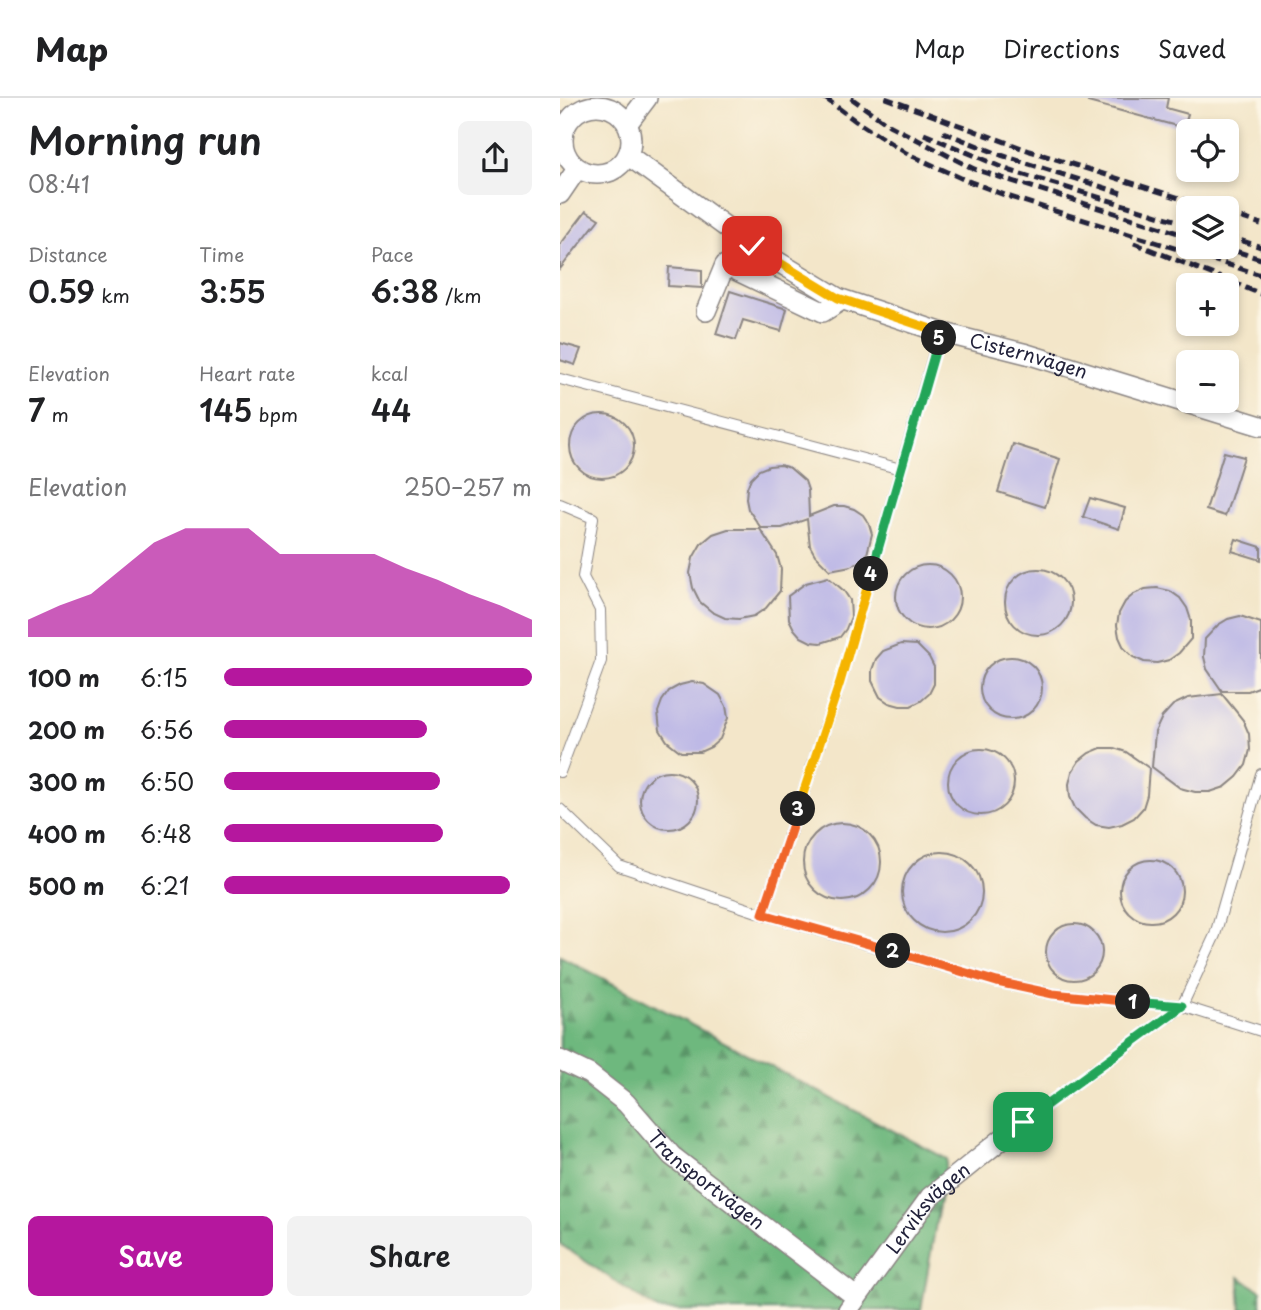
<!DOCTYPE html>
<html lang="en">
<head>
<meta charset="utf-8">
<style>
  :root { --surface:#fff; --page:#f2f2f2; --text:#202124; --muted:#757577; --line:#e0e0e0; --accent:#b5179e }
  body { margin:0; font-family:"Playpen Sans",sans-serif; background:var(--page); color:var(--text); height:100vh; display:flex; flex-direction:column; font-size:26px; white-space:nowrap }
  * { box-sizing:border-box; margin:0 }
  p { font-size:23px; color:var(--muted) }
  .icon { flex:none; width:38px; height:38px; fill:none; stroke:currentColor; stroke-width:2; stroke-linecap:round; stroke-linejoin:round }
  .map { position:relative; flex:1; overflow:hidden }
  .side { display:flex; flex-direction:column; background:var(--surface); width:560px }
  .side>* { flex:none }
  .fabs { position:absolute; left:616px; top:21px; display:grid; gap:14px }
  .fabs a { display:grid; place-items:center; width:63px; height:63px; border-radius:10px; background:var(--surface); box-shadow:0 4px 10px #0003; font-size:35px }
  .pin { position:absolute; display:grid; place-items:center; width:60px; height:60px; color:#fff; margin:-30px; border-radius:14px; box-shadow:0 4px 10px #0006 }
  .km { position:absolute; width:35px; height:35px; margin:-18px; border-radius:50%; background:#222; color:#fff; font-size:19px; line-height:35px; text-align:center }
  .round { display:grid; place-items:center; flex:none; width:74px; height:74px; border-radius:10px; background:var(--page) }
  .head { display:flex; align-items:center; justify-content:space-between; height:119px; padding:0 28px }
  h1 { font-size:38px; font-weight:600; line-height:52px }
  .metrics { display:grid; grid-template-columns:repeat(3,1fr); gap:10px; height:119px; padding:7px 28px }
  .metrics div { display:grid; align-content:center }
  .metrics b { font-size:30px; font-weight:600 }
  .metrics small { font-size:19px; font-weight:400 }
  .metrics p { font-size:19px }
  .chart { height:196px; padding:14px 28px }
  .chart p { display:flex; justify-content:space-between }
  .chart svg { width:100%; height:126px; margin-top:7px; fill:var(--accent); opacity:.7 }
  .primary-button { display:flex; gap:14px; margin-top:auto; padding:14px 28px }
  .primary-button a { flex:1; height:80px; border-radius:10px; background:var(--accent); color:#fff; font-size:28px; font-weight:600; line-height:80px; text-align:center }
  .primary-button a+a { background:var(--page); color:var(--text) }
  ul { padding:0 28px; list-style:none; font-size:23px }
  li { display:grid; grid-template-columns:112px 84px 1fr; align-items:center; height:52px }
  li i { height:18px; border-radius:9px; background:var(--accent) }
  header { display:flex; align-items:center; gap:42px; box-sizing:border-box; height:98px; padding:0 35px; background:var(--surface); border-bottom:2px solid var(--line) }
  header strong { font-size:33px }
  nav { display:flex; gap:38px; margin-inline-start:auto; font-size:24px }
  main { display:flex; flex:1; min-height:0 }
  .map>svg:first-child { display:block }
  .forest { fill:url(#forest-firs); stroke:#486d5c; stroke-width:2 }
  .building { fill:#beb9e6 }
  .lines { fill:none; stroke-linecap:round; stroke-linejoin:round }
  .lane-casing { stroke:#8a8482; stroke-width:12 }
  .street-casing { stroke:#8a8482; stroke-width:22 }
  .lane { stroke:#fff; stroke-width:10 }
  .street { stroke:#fff; stroke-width:19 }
  .rail { stroke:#22223b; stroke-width:5; stroke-dasharray:10 5; stroke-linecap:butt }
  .split-1-casing { stroke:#fff; stroke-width:14 }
  .split-2-casing { stroke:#fff; stroke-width:14 }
  .split-3-casing { stroke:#fff; stroke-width:14 }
  .split-4-casing { stroke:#fff; stroke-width:14 }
  .split-5-casing { stroke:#fff; stroke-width:14 }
  .split-6-casing { stroke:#fff; stroke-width:14 }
  .split-1 { stroke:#22a559; stroke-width:9 }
  .split-2 { stroke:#f0652b; stroke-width:9 }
  .split-3 { stroke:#f0652b; stroke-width:9 }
  .split-4 { stroke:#f5b400; stroke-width:9 }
  .split-5 { stroke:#22a559; stroke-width:9 }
  .split-6 { stroke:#f5b400; stroke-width:9 }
  .labels { text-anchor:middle; stroke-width:6; stroke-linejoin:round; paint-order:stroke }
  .street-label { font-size:19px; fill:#22223b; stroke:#fcf5e5 }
</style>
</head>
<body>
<header>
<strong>Map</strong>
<nav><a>Map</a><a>Directions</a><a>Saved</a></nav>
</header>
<main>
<section class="side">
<div class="head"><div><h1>Morning run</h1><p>08:41</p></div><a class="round"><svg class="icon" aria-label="share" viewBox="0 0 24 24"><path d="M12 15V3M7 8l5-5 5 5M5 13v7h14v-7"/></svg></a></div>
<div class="metrics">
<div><p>Distance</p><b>0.59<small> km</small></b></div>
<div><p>Time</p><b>3:55</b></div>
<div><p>Pace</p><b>6:38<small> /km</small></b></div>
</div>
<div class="metrics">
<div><p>Elevation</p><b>7<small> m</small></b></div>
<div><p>Heart rate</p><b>145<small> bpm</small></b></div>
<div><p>kcal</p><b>44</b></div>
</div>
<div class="chart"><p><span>Elevation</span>250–257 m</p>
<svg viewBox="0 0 160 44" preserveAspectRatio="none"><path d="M0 44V38L10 33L20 29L30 20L40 11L50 6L60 6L70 6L80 15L90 15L100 15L110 15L120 20L130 24L140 29L150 33L160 38V44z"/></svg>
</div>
<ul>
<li><b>100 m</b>6:15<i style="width:100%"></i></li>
<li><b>200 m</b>6:56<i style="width:66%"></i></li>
<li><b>300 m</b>6:50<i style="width:70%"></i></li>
<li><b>400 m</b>6:48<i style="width:71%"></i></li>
<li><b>500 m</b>6:21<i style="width:93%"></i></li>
</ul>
<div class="primary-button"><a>Save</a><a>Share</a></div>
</section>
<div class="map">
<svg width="701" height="1212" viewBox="0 0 701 1212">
  <defs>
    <pattern id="forest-firs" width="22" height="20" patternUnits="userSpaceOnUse" patternTransform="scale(1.75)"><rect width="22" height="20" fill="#6eb87e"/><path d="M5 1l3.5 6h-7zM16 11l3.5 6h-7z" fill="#5a9568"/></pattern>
  </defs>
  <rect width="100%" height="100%" fill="#fcf5e5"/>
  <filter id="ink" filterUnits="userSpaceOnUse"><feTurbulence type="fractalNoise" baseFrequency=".0143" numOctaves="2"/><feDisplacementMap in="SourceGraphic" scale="14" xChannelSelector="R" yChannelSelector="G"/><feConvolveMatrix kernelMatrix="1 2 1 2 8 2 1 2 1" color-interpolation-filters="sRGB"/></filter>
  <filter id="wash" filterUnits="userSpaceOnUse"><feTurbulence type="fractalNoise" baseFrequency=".00686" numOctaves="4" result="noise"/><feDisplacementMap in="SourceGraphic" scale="28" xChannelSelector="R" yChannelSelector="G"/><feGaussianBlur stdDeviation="1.57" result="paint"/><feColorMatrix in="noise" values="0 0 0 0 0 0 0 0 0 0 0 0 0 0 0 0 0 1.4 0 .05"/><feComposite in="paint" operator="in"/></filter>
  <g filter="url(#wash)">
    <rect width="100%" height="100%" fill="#f3e6c9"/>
    <g class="forest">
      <polygon points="0,858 387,1061 361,1212 98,1212 0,1146"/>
      <polygon points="679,1179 701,1193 701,1212 681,1212"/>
    </g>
    <g id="blocks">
      <g class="building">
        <polygon points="529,0 608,0 606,10 628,16 624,30 528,4"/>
        <polygon points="26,113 39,121 0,171 0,147"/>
        <polygon points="109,169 142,172 142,190 108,188"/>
        <polygon points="170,193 227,211 221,233 183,222 176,242 156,236"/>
        <polygon points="0,245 21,251 15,267 0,262"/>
        <circle cx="42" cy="348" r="32"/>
        <polygon points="453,346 500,361 485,409 438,394"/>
        <polygon points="664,354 684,359 665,418 646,412"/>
        <polygon points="220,367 230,370 245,383 248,392 249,418 274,408 284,408 294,411 303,417 309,426 312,436 307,456 300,463 291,468 270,472 255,457 250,448 247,421 222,430 201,430 188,411 186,401 187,390 191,380 199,372 209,368"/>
        <polygon points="530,400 565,410 559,431 523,419"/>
        <polygon points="168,431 200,431 217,457 221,471 220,493 206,510 194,518 179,521 165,520 152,514 140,504 133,490 130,475 133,460 141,446 153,436"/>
        <polygon points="676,441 701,449 701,462 672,453"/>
        <circle cx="368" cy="499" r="32"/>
        <circle cx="478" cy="504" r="33"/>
        <polygon points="268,479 284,493 290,502 291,519 286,531 280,539 261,545 251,544 241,539 234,531 229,521 228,498 246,485"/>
        <polygon points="597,490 610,493 620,500 627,510 631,522 631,541 619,555 609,562 597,565 584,564 573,559 564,550 559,539 557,527 559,515 565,504 574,496 585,491"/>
        <polygon points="680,518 701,525 701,588 688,593 662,593 647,571 644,559 645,541 658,527 668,521"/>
        <polygon points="341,546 357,547 369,559 374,569 374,586 369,596 361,603 351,608 340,608 329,605 320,599 312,583 312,572 316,561 323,553"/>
        <circle cx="451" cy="590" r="31"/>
        <polygon points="132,584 144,586 160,597 166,608 168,620 160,641 151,649 140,654 121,654 107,643 100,632 98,614 102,603 109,593 120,587"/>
        <polygon points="662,596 683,622 689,636 690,652 686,667 677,679 665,689 650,694 635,694 620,690 592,669 595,634 602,619 613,607 628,600"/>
        <polygon points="541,650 554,650 566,654 589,670 587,697 583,710 574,720 562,726 549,729 536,727 525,720 515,710 510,699 509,686 512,674 519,663 529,655"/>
        <circle cx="421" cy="684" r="33"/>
        <circle cx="109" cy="702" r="29"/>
        <circle cx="282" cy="764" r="39"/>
        <circle cx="382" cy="794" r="40"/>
        <circle cx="591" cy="793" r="31"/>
        <circle cx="514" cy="854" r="28"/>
      </g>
    </g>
  </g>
  <g filter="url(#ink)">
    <use href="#blocks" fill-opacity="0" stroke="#8a8482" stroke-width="2"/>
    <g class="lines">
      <g class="lane-casing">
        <g id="lane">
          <polyline points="0,281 341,371 380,234"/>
          <polyline points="0,406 33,420 23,479 40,512 41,563 0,674"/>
          <polyline points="0,711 59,768 203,816 437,884 493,896 622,908 701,933"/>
          <polyline points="203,816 280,584 341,371"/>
          <polyline points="463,1024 622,908 655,837 701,676"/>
        </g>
      </g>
      <g class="street-casing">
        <g id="street">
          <circle cx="37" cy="42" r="34"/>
          <polyline points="68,25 87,0"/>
          <path id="s1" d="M69,58L192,148L278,200L380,234L467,256L701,328"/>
          <polyline points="0,96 17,71"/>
          <polyline points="146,213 165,167 263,214 282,202"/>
          <path id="s2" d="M0,962L29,976L66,1005L112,1058L296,1199"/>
          <path id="s3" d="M288,1212L370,1099L463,1024"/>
        </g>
      </g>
      <use href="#lane" class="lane"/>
      <use href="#street" class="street"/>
      <g class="rail">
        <polyline points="265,0 297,24 346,55 403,81 450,99 701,177"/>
        <polyline points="291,0 329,27 414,71 628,138"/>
        <polyline points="325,0 470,53 651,110"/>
        <polyline points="383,34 441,57 561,95"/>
        <polyline points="364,36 451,73 628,126"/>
        <polyline points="667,115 701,126"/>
        <polyline points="667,138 701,149"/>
        <polyline points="574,145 701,196"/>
        <polyline points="663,149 701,161"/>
      </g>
    </g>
  </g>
  <g class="lines" filter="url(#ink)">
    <g class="split-1-casing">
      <polyline id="split-1" points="463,1024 622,908 573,904"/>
    </g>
    <g class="split-2-casing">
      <polyline id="split-2" points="333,853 437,884 493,896 573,904"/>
    </g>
    <g class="split-3-casing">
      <polyline id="split-3" points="238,711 203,816 333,853"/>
    </g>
    <g class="split-4-casing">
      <polyline id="split-4" points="238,711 280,584 311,476"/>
    </g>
    <g class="split-5-casing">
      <polyline id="split-5" points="311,476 379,240"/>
    </g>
    <g class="split-6-casing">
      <polyline id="split-6" points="192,148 278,200 380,234 379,240"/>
    </g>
    <use href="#split-1" class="split-1"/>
    <use href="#split-2" class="split-2"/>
    <use href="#split-3" class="split-3"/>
    <use href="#split-4" class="split-4"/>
    <use href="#split-5" class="split-5"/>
    <use href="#split-6" class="split-6"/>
  </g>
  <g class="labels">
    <g class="street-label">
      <text dy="7" stroke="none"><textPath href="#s1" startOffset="452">Cisternvägen</textPath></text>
      <text dy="7" stroke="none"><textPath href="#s2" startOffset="191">Transportvägen</textPath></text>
      <text dy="7" stroke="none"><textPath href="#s3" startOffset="130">Lerviksvägen</textPath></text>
    </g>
  </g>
</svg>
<div class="fabs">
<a><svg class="icon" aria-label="locate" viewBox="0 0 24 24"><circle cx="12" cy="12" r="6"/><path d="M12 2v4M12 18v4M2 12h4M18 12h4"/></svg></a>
<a><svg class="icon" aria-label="layers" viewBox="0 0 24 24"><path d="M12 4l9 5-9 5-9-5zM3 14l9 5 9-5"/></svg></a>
<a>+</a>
<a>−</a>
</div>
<div class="pin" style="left:463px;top:1024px;background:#1e9e55"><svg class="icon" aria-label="arrive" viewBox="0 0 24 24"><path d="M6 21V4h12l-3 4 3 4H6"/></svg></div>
<div class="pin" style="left:192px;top:148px;background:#d93025"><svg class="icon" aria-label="check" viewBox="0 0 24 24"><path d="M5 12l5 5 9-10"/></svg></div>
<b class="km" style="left:573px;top:904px">1</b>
<b class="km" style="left:333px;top:853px">2</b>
<b class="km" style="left:238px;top:711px">3</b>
<b class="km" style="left:311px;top:476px">4</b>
<b class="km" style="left:379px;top:240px">5</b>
</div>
</main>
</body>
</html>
